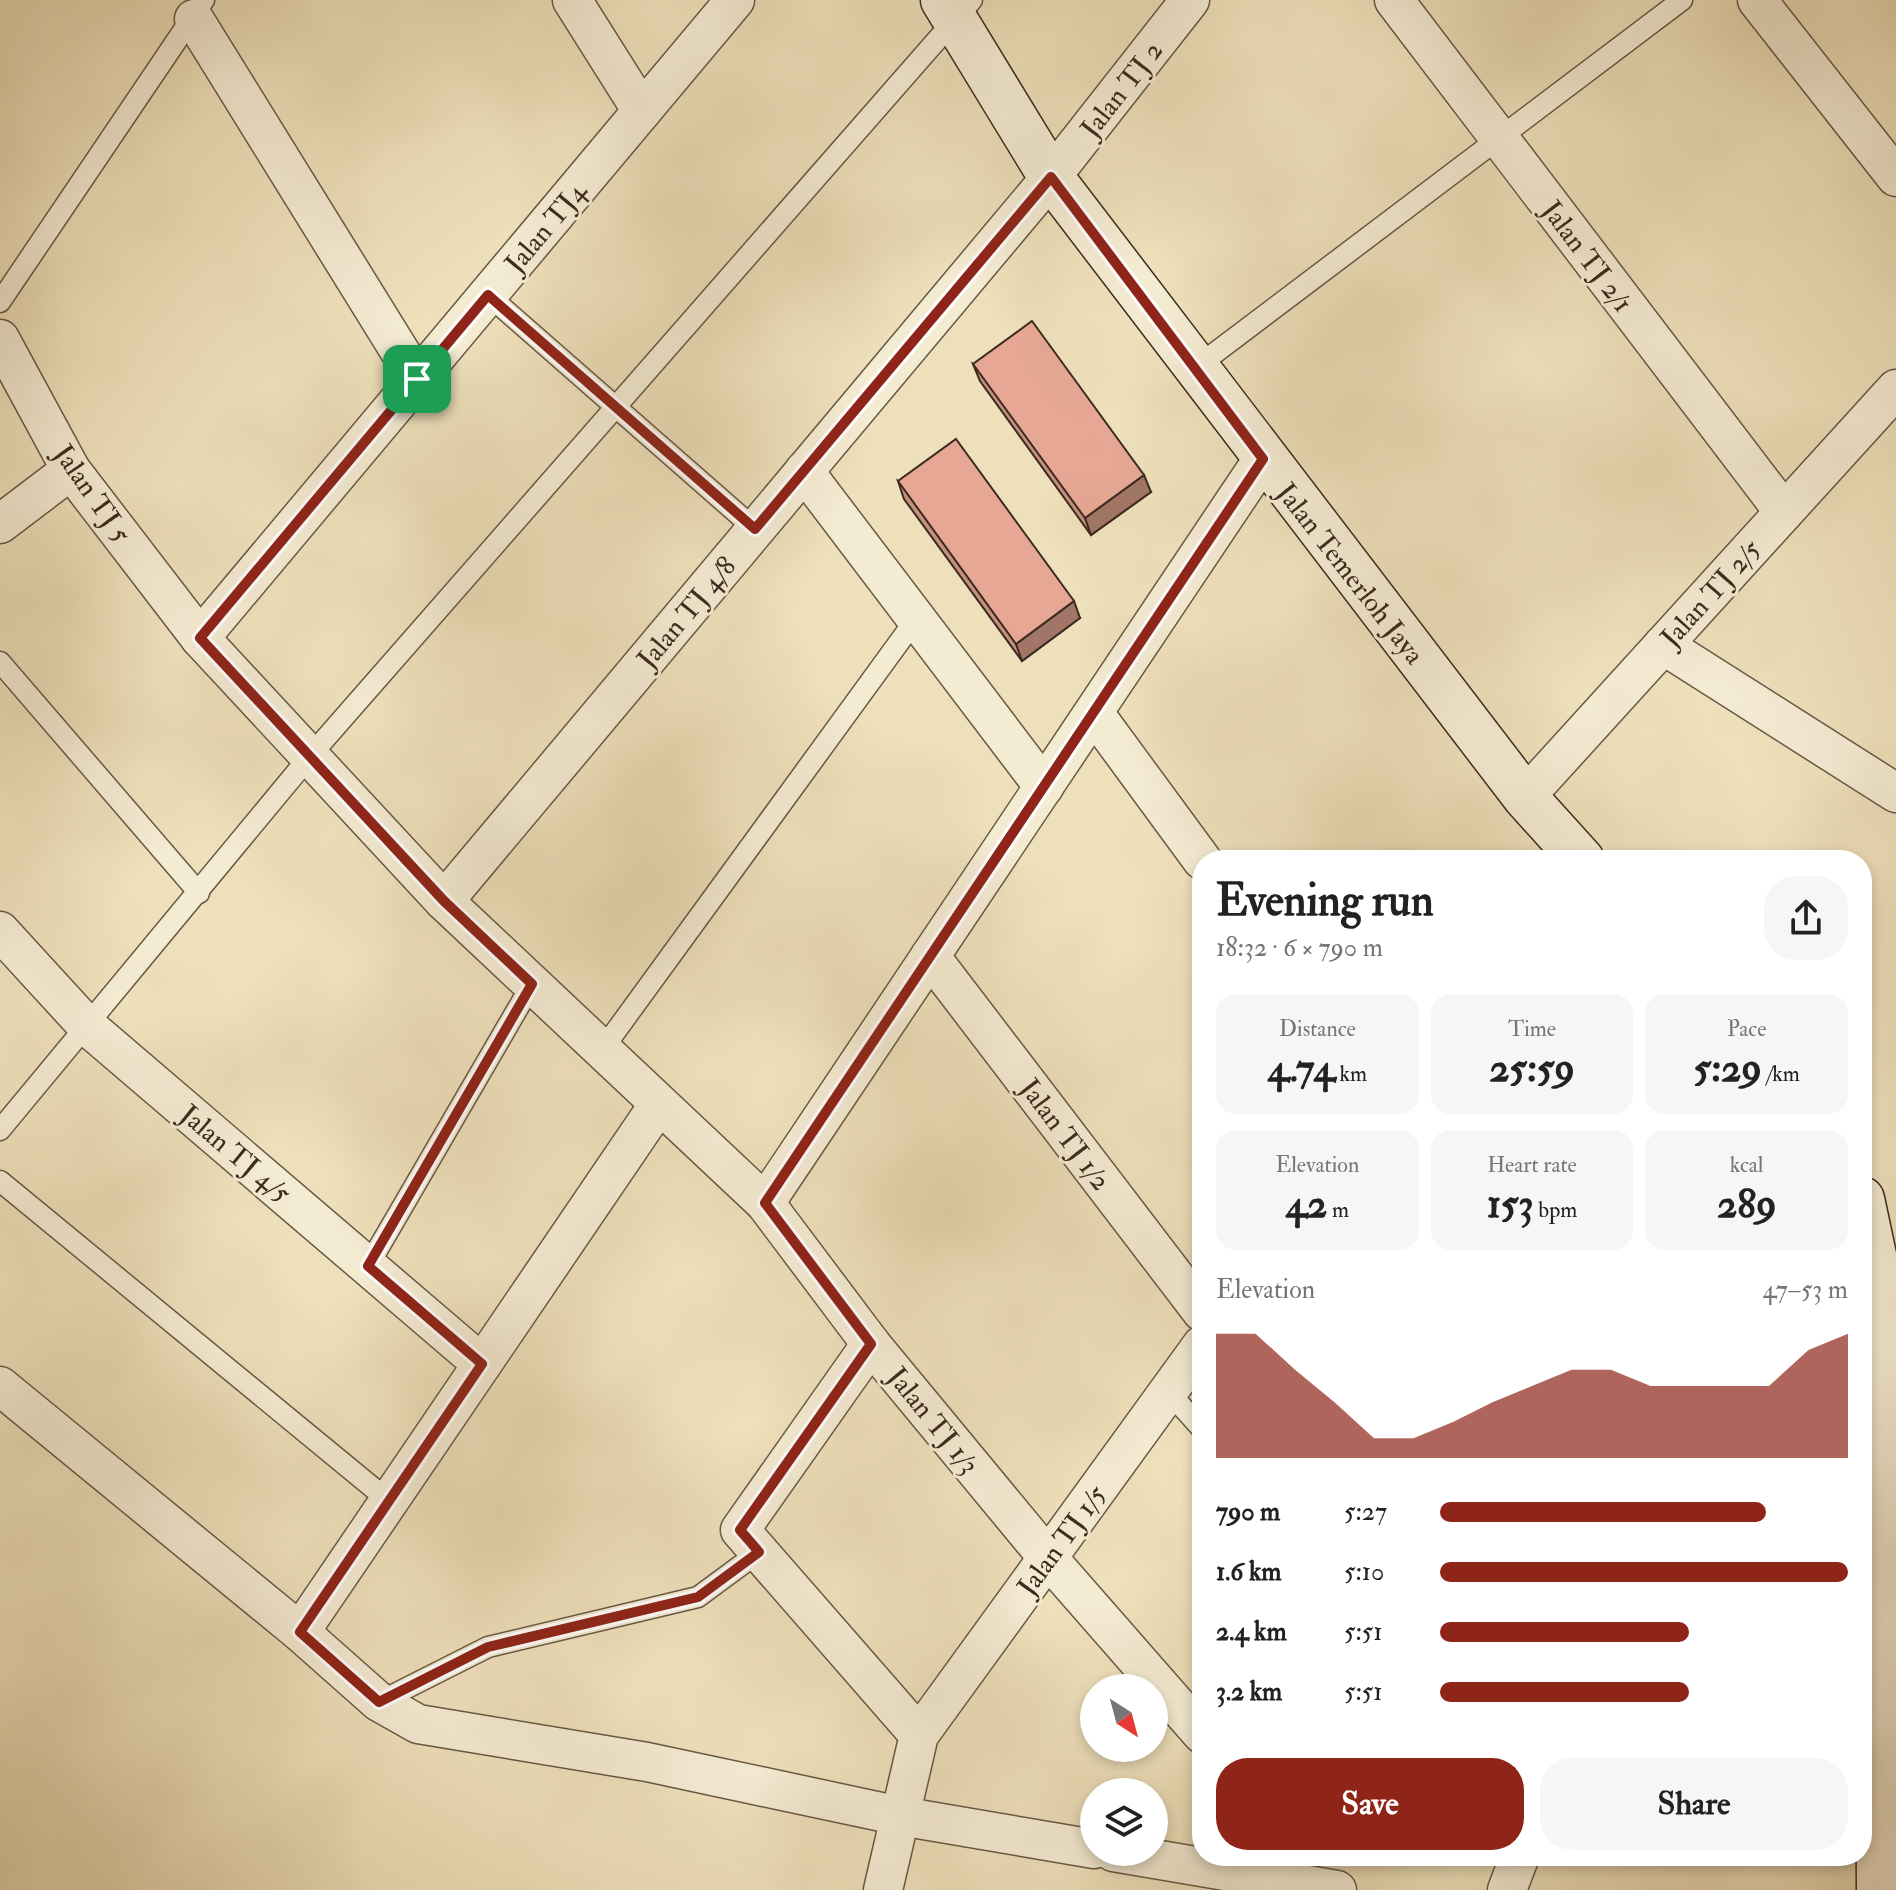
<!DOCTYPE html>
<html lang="en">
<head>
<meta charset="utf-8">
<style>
  :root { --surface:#fff; --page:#f6f6f6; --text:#222; --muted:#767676; --accent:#8f2418 }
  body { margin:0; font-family:"IM FELL Double Pica",serif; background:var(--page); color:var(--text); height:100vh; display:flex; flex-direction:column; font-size:30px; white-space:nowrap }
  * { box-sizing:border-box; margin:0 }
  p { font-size:26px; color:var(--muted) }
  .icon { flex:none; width:44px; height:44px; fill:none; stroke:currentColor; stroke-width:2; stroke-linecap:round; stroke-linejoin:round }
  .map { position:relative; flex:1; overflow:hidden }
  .sheet { position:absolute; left:1192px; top:850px; width:680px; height:1016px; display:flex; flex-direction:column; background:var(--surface); border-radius:32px; box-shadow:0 4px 12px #0003 }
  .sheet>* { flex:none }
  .needle { width:52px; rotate:144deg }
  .tools { position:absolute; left:1080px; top:1674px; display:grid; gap:16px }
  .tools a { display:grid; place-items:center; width:88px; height:88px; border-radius:50%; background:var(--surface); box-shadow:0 4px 12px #0003; font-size:40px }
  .pin { position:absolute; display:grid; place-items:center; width:68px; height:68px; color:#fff; margin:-34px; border-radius:16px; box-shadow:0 4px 12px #0006 }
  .round { display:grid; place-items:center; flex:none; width:84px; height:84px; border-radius:32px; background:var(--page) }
  .headline { display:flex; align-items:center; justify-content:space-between; height:136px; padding:0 24px }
  h1 { font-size:44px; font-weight:800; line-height:60px }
  .figures { display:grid; grid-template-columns:repeat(3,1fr); gap:12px; height:136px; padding:8px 24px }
  .figures div { display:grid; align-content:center; border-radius:20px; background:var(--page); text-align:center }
  .figures b { font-size:40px; font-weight:800 }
  .figures small { font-size:22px; font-weight:400 }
  .figures p { font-size:22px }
  .chart { height:224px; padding:16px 24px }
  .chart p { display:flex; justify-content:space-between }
  .chart svg { width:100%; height:144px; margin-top:8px; fill:var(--accent); opacity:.7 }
  .cta { display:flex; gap:16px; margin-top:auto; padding:16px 24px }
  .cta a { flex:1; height:92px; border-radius:32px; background:var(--accent); color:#fff; font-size:32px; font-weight:800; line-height:92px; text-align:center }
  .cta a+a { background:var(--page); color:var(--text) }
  ul { padding:0 24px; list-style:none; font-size:26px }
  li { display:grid; grid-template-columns:128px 96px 1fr; align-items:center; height:60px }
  li i { height:20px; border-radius:10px; background:var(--accent) }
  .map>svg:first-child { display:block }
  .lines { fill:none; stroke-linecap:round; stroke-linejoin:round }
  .lane-casing { stroke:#685846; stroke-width:23 }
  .street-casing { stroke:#685846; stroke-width:41 }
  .secondary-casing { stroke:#3b2a1f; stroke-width:47 }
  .lane { stroke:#f4ebd3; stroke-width:20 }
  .street { stroke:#f4ebd3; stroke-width:38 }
  .secondary { stroke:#f4ebd3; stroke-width:44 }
  .wall { fill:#c6907f; stroke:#3b2a1f; stroke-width:2 }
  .shaded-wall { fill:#a17668; stroke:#3b2a1f; stroke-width:2 }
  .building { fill:#e6a894; stroke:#3b2a1f; stroke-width:2 }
  .route-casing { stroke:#fff; stroke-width:16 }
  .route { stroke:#8f2418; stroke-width:10 }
  .labels { text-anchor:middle; stroke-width:6; stroke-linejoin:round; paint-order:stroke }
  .street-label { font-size:28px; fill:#3b2a1f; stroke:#f4ebd3 }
</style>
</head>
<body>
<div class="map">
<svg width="1896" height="1890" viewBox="0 0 1896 1890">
  <rect width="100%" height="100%" fill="#eee0bb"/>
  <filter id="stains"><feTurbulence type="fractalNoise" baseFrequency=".0025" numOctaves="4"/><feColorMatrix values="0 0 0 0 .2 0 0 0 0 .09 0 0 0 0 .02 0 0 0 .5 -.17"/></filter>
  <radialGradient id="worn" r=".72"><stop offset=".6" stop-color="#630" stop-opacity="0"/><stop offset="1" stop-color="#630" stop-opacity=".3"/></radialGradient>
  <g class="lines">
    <g class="lane-casing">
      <g id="lane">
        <polyline points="488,295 755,529"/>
        <polyline points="0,302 204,0"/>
        <polyline points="1195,368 1682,0"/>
        <polyline points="0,662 199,893"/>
        <polyline points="602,1050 916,619"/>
        <polyline points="0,1130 310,756 972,0"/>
        <polyline points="0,1181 389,1501"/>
        <polyline points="368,1266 532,984"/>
        <polyline points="1168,1391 1202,1429"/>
        <polyline points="379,1702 488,1647 698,1597 759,1552"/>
      </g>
    </g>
    <g class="street-casing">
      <g id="street">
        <polyline points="572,0 642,111"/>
        <polyline points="1394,0 1784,512"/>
        <polyline points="1757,0 1896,177"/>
        <polyline points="194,19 417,379"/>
        <polyline points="0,339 71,470 200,638 444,901 765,1203 871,1344 1048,1558 1202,1734"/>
        <polyline points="804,471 1044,787"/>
        <polyline points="0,524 71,470"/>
        <polyline points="200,638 735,0"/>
        <polyline points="1663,645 1896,793"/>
        <polyline points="1094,713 1202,860"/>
        <polyline points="1525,797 1896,389"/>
        <polyline points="444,901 1051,177 1190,0"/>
        <polyline points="0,931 87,1026 482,1364"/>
        <polyline points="930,956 1202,1312"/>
        <polyline points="765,1203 1263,459"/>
        <polyline points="871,1344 740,1530 919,1735"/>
        <polyline points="0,1386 300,1632 379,1702 418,1724 647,1762 900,1816 1094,1849"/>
        <polyline points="300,1632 659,1104"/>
        <polyline points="1113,1852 1337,1890"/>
        <polyline points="883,1890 919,1735 1202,1345"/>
        <polyline points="1507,1890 1520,1856"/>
      </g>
    </g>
    <g class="secondary-casing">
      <g id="secondary">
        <polyline points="943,0 1051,177 1525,797 1582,860"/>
        <polyline points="1862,1199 1875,1260 1879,1890"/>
      </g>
    </g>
    <use href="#lane" class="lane"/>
    <use href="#street" class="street"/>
    <use href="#secondary" class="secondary"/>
  </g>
  <g class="wall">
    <polygon points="973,364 1151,492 1091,535 980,381"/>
    <polygon points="898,481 1080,618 1022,661 904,499"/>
  </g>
  <g class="shaded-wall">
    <polygon points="1144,475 1151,492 1091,535 1085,518"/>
    <polygon points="1074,601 1080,618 1022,661 1016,644"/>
  </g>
  <g class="building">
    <polygon points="1032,321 1144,475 1085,518 973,364"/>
    <polygon points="956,439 1074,601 1016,644 898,481"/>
  </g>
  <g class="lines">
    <g class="route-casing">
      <polygon id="route" points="1051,177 1263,459 765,1203 871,1344 740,1530 759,1552 698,1597 488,1647 379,1702 300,1632 482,1364 368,1266 532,984 444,901 200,638 488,295 755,529"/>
    </g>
    <use href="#route" class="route"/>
  </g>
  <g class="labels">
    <g class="street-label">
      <text transform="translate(1121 89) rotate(-52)" y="10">Jalan TJ 2</text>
      <text transform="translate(545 227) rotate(-50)" y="10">Jalan TJ4</text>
      <text transform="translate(1588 256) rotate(53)" y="10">Jalan TJ 2/1</text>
      <text transform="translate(93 493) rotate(55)" y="10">Jalan TJ 5</text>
      <text transform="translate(1351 573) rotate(52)" y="10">Jalan Temerloh Jaya</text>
      <text transform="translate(1710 593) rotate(-48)" y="10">Jalan TJ 2/5</text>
      <text transform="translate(686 612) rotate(-50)" y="10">Jalan TJ 4/8</text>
      <text transform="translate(1066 1134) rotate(53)" y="10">Jalan TJ 1/2</text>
      <text transform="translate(236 1153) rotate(40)" y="10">Jalan TJ 4/5</text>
      <text transform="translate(934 1420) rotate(51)" y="10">Jalan TJ 1/3</text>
      <text transform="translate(1061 1540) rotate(-54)" y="10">Jalan TJ 1/5</text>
    </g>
  </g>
  <rect width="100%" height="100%" filter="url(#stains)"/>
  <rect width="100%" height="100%" fill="url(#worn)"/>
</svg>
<div class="tools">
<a><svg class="needle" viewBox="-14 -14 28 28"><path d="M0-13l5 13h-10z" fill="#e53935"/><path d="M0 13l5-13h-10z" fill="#767676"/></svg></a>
<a><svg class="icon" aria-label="layers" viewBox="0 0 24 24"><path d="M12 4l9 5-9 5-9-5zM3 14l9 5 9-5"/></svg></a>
</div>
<div class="pin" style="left:417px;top:379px;background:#1e9e55"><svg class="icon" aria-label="arrive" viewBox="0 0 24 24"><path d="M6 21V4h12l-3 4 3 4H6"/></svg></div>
<section class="sheet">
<div class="headline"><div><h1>Evening run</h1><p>18:32 · 6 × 790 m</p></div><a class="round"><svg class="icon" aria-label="share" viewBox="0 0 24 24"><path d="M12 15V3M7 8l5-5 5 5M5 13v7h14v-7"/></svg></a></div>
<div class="figures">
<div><p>Distance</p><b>4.74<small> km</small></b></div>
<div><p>Time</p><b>25:59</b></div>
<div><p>Pace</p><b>5:29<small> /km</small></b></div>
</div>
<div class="figures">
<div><p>Elevation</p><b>42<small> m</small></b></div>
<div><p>Heart rate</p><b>153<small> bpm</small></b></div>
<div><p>kcal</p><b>289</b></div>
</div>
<div class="chart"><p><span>Elevation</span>47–53 m</p>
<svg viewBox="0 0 160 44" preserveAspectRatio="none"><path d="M0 44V6L10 6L20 17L30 27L40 38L50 38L60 33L70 27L80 22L90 17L100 17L110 22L120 22L130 22L140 22L150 11L160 6V44z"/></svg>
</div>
<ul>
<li><b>790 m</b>5:27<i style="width:80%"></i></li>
<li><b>1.6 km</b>5:10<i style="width:100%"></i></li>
<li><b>2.4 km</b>5:51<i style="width:61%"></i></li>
<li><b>3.2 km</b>5:51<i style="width:61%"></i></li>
</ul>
<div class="cta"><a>Save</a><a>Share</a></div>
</section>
</div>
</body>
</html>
